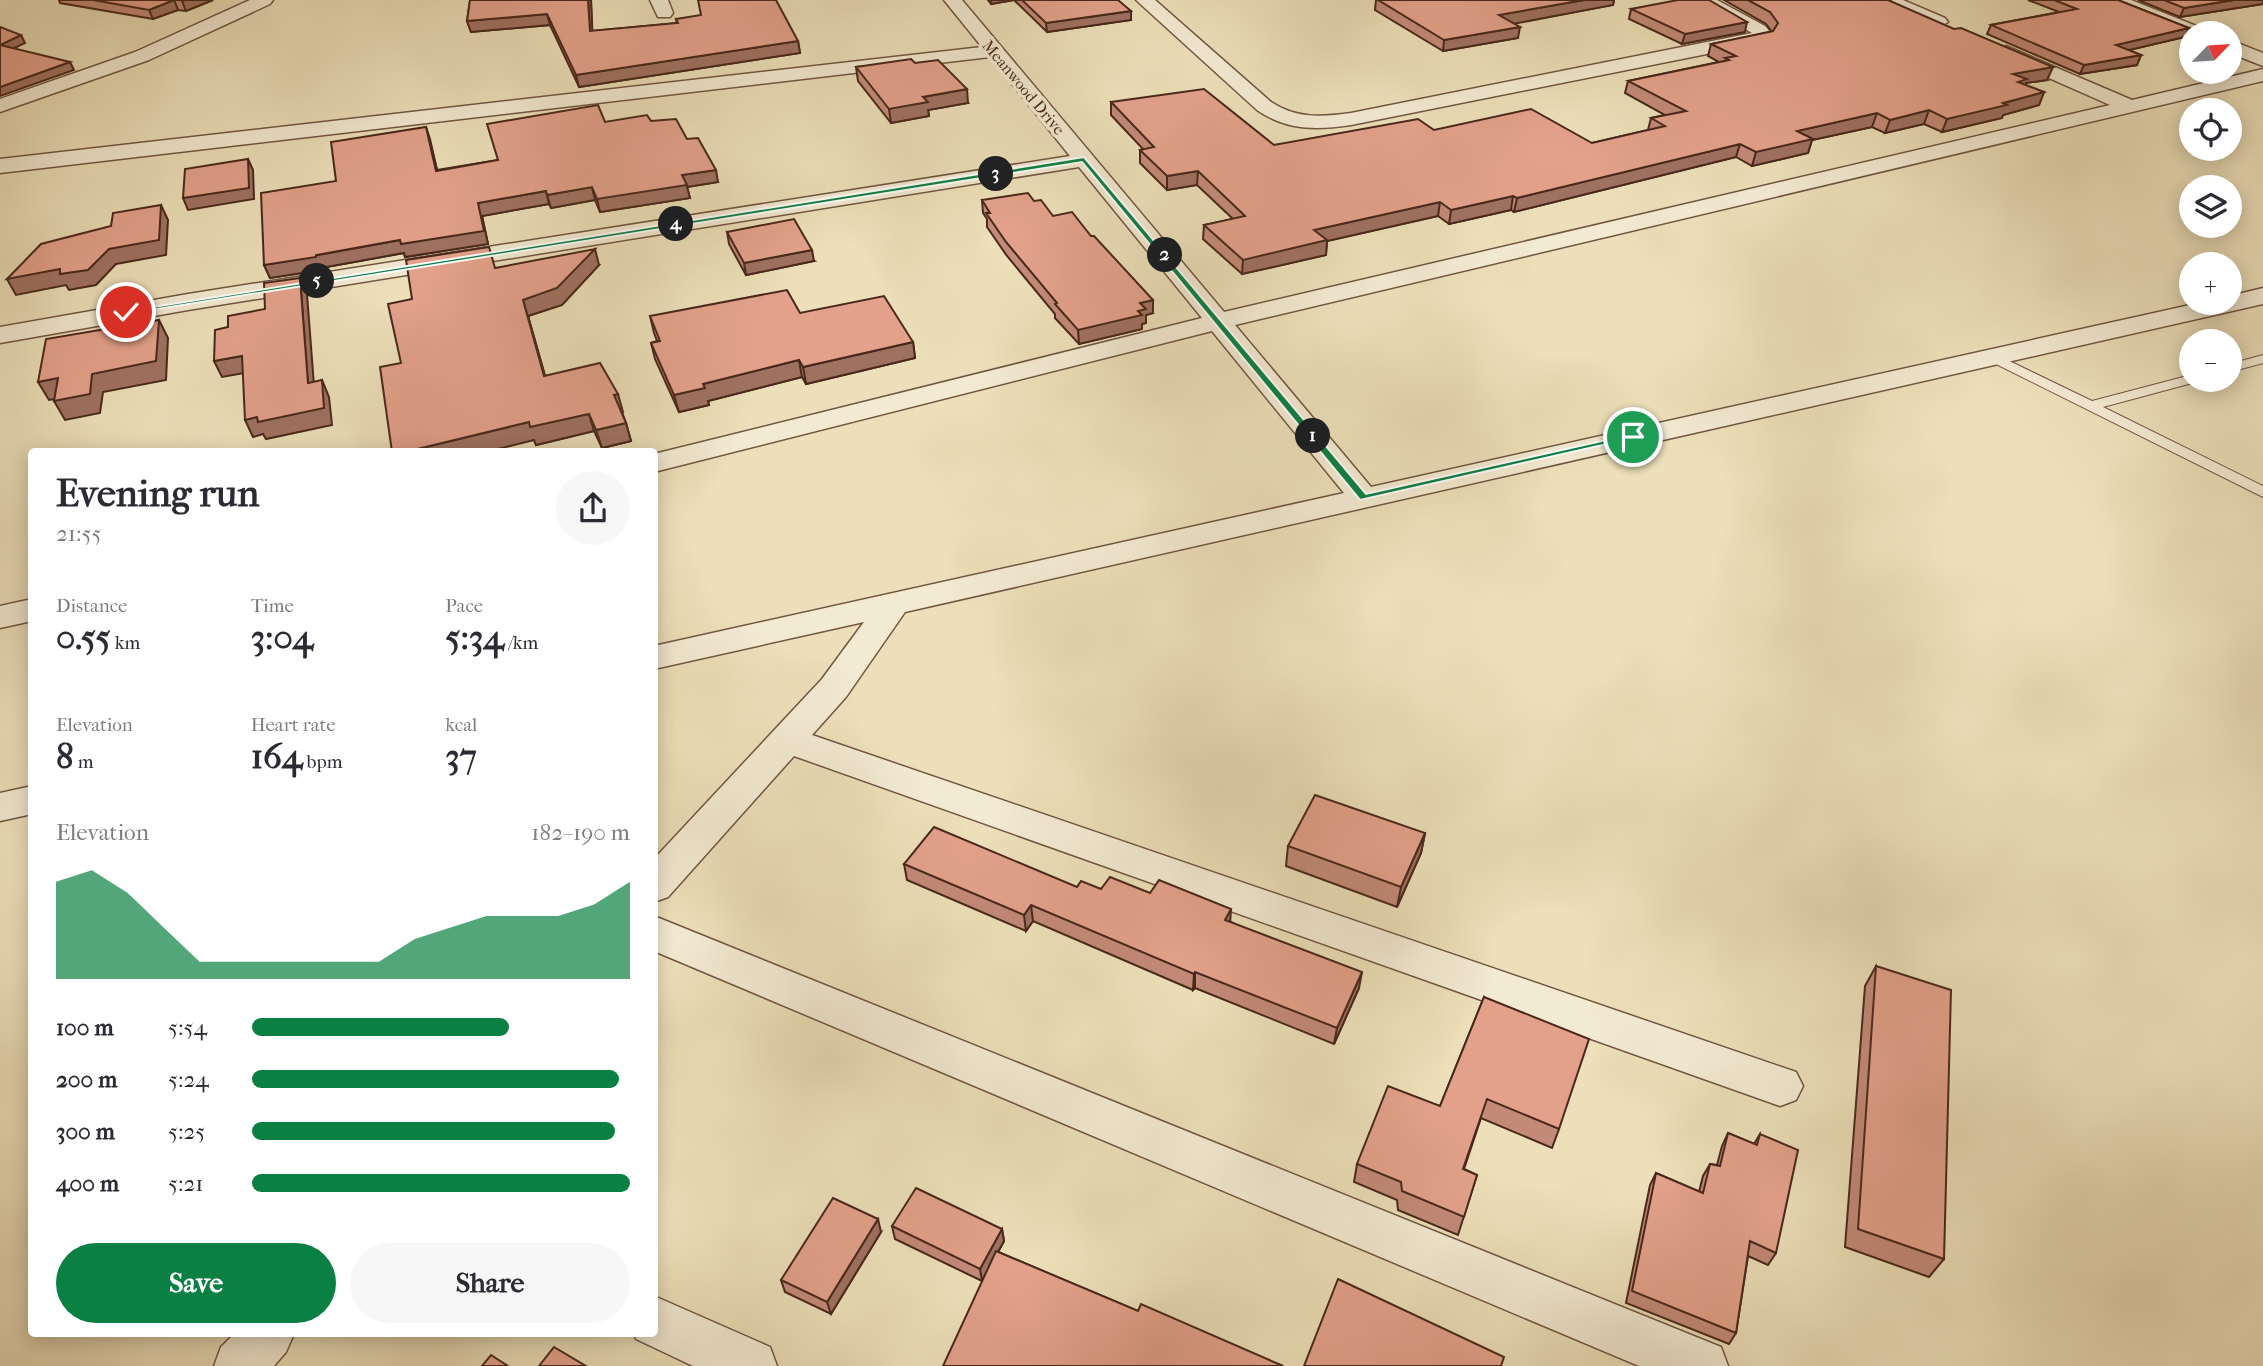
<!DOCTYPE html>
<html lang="en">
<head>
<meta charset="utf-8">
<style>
  :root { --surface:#fff; --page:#f7f7f7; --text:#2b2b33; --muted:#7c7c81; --accent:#0b8043 }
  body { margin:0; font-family:"IM FELL French Canon",serif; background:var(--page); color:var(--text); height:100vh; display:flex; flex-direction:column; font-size:26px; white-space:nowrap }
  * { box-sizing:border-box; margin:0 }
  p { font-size:23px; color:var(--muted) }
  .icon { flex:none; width:38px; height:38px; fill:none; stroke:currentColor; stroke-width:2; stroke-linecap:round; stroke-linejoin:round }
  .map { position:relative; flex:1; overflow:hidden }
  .panel { position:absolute; left:28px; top:448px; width:630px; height:889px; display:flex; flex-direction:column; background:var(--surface); border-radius:7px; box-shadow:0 4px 18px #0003 }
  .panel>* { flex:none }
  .needle { width:46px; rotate:65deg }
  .tools { position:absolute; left:2179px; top:21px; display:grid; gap:14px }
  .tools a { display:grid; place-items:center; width:63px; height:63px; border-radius:50%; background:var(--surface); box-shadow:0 4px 18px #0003; font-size:35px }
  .pin { position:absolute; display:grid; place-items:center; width:60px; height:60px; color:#fff; margin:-30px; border:4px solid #fff; border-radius:50%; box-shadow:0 2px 7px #0007 }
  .km { position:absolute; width:35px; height:35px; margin:-18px; border-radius:50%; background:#222; color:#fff; font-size:19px; line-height:35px; text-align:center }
  .round { display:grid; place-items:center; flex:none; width:74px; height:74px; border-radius:37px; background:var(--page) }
  .summary { display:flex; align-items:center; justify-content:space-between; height:119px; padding:0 28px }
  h1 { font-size:38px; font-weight:800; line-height:52px }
  .stats { display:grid; grid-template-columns:repeat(3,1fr); gap:10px; height:119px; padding:7px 28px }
  .stats div { display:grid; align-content:center }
  .stats b { font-size:35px; font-weight:800 }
  .stats small { font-size:19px; font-weight:400 }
  .stats p { font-size:19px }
  .chart { height:196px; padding:14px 28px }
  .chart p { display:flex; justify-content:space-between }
  .chart svg { width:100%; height:126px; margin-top:7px; fill:var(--accent); opacity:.7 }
  .primary-button { display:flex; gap:14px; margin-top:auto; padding:14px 28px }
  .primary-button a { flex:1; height:80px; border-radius:42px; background:var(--accent); color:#fff; font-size:28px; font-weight:800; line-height:80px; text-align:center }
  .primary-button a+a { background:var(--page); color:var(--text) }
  ul { padding:0 28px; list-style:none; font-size:23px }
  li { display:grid; grid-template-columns:112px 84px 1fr; align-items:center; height:52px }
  li i { height:18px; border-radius:9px; background:var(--accent) }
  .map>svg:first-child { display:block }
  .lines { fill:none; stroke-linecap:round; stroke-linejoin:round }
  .lane-casing { stroke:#725642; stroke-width:2 }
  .street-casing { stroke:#725642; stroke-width:3 }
  .lane { fill:#f3ead2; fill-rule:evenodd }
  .street { fill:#f3ead2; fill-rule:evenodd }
  .wall { fill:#c38a78; stroke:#49281b; stroke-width:2 }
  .shaded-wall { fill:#9f7161; stroke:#49281b; stroke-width:2 }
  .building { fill:#e3a18b; stroke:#49281b; stroke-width:2 }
  .route { fill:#0b8043; stroke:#fff; stroke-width:2 }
  .labels { text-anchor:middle; stroke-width:7; stroke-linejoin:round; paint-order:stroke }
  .far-street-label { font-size:16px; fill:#49281b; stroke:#f3ead2 }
</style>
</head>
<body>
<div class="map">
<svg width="2263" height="1366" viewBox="0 0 2263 1366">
  <rect width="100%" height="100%" fill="#ecdfb9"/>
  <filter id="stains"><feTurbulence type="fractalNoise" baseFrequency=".00286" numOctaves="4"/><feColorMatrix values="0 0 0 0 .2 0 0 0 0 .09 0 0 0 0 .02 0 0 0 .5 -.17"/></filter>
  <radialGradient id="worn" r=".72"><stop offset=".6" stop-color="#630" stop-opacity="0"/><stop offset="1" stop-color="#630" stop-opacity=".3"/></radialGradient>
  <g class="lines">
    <g class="lane-casing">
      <g id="lane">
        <polygon points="1993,353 2092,401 2191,375 2191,380 2197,380 2196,382 2103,407 2263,486 2263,497 1988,360 1988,354"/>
        <polygon points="2263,355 2263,363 2230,372 2230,364"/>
      </g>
    </g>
    <g class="street-casing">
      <g id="street">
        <polygon points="250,0 273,0 270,4 149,60 0,112 0,99 135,52"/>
        <polygon points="650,0 668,0 673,13 670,17 658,17"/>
        <polygon points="944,0 962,0 1224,312 2110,105 1999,56 1997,52 2006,46 2132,100 2263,69 2263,81 1235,325 1371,487 2199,303 2230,303 2230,296 2263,288 2263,304 905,612 846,697 812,735 1796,1072 1803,1086 1796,1100 1780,1106 794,756 668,897 654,902 654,859 822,679 864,622 654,669 654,646 1344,493 1212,331 654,472 654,454 1202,318 1079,167 188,310 0,343 0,327 188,294 1070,156 990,57 0,173 0,159 982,47"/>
        <path d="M1136,0H1155L1271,102C1297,119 1321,117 1351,113L1752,33L1695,0H1717L1765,26L1772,34L1769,41L1762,43L1351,125C1317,130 1287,131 1257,110Z"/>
        <polygon points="1879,0 1903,0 1945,18 1948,22 1939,27 1933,26 1882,4"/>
        <polygon points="2106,0 2131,0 2204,29 2207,33 2191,33 2191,37 2109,4"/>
        <polygon points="2230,40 2263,53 2263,66 2230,53"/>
        <polygon points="32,599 32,621 0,628 0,606"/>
        <polygon points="32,786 32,814 0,821 0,793"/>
        <polygon points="654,916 1721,1347 1728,1366 1639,1366 654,951"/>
        <polygon points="654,1296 770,1347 777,1366 693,1366 636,1339 634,1334 654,1334"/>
        <polygon points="234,1334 294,1334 286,1352 274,1366 214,1366 221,1347"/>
      </g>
    </g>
    <use href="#lane" class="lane"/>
    <use href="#street" class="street"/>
  </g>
  <g class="wall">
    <polygon points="59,0 213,0 186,11 178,10 153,19 60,3"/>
    <polygon points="470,0 591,0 592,31 677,23 676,19 798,41 800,53 579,87 550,25 471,32 467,21"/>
    <polygon points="988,0 1118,0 1131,20 1047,32 1014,0 991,4"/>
    <polygon points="1376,0 1614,0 1613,5 1514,23 1518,38 1443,51 1375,10"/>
    <polygon points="1724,0 1888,0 2047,80 2026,83 2025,85 2044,92 2039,105 2003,115 2002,118 1942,132 1924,124 1885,133 1872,127 1812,140 1808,153 1752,166 1736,157 1514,212 1511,210 1449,224 1438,216 1327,241 1326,255 1242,274 1203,239 1204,225 1233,219 1197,185 1167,190 1140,163 1140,150 1143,149 1111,115 1111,102 1274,145 1434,130 1592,143 1648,130 1651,118 1665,115 1625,93 1628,81 1719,62 1708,56 1711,44 1772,32 1766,24"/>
    <polygon points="2028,0 2118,0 2189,28 2185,37 2129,50 2141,55 2137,65 2080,74 1987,34 1991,25 2059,12"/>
    <polygon points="2138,0 2263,0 2263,4 2180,17"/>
    <polygon points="1631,9 1745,32 1682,44 1629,19"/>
    <polygon points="915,63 968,103 928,110 929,116 891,123 858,81 856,67"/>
    <polygon points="651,121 687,139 718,182 687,187 690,198 600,212 595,200 551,208 549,204 482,216 488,244 405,257 404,253 321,268 322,270 270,278 264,265 336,181 426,127 437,170 498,160 605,122"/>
    <polygon points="982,200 1034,201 1053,216 1091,236 1153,313 1146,315 1146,323 1142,324 1142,329 1079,344 1055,318 1055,314 1007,256 987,227 987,219 983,213"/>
    <polygon points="727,232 814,261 746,275 729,244"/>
    <polygon points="599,265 562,305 528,316 545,376 623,412 622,412 626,423 631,441 602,448 594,431 536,445 534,440 401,363 412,299 495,268"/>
    <polygon points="800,313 913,342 915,358 806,384 802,377 708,401 709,405 679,412 655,359 651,343 657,341 654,333 650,316"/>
    <polygon points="1425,833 1421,853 1397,907 1286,866 1288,846"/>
    <polygon points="904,864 1077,887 1150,893 1231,922 1359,988 1334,1044 1195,988 1193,990 1033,921 1026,931 907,880"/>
    <polygon points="1876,966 1944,1259 1929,1277 1845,1247 1865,986"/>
    <polygon points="1484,997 1559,1129 1552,1148 1481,1118 1464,1169 1477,1175 1458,1235 1398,1210 1397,1200 1354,1182 1357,1164 1440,1106"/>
    <polygon points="1728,1133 1754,1144 1760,1134 1776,1253 1768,1265 1748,1256 1736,1333 1729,1344 1626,1303 1650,1185 1656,1173 1699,1192 1703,1176 1710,1164 1717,1165 1722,1146"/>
    <polygon points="892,1226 1002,1229 1004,1241 998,1252 1138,1311 1283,1366 982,1281 895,1239"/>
    <polygon points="881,1232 831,1314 785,1292 781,1280"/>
  </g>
  <g class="shaded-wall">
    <polygon points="174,0 178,10 153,19 149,10"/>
    <polygon points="186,0 213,0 186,11 182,1"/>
    <polygon points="588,0 591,0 593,43 590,31"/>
    <polygon points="991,0 1014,0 991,4"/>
    <polygon points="1584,0 1614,0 1613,5 1497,27 1499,15"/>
    <polygon points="2234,0 2263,0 2263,4 2180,17 2184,8"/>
    <polygon points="1131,11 1131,20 1047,32 1046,23"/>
    <polygon points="547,14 550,25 471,32 467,21"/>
    <polygon points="1747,22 1745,32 1682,44 1685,34"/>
    <polygon points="1520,27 1518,38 1443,51 1444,40"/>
    <polygon points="2189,28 2185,37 2112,54 2116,45"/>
    <polygon points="21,35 25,43 4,53 0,45"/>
    <polygon points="798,41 800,53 579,87 576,75"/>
    <polygon points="2141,55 2137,65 2080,74 2084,65"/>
    <polygon points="70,62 74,70 0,96 0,87"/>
    <polygon points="2053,67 2047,80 2026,83 2022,92 2013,74"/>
    <polygon points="967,89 968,103 928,110 929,116 891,123 889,109 923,97"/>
    <polygon points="2044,92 2039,105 2003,115 2002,118 1942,132 1947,119"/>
    <polygon points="1929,110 1924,124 1885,133 1890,120"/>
    <polygon points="1877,113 1872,127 1812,140 1808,153 1752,166 1756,152 1797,131"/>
    <polygon points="426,127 430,139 440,183 436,171"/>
    <polygon points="1740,144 1736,157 1514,212 1517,198"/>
    <polygon points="248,159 253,170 254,199 188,210 183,198"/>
    <polygon points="716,170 718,182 687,187 690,198 600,212 597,199 682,175"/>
    <polygon points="1198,171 1197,185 1167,190 1167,176"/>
    <polygon points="592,187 595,200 551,208 547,195"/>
    <polygon points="546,191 549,204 482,216 488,244 405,257 404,253 321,268 322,270 270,278 264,265 400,240 478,203"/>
    <polygon points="1513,196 1511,210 1449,224 1451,210"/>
    <polygon points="1440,202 1438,216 1327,241 1326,255 1242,274 1243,260 1314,230"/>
    <polygon points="161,205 168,220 166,255 116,264 96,285 69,290 66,285 16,295 7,279 109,249"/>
    <polygon points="595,249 599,265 562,305 528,316 550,393 523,300"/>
    <polygon points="812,250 814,261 746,275 744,263"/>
    <polygon points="300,278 307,294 315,399 308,383"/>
    <polygon points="1153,300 1153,313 1146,315 1146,323 1142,324 1142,329 1079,344 1078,330 1140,303"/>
    <polygon points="159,320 168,338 166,380 103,392 100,413 65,420 54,401 92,374"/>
    <polygon points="913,342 915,358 806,384 803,367"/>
    <polygon points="242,356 250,372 222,377 214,361"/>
    <polygon points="799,360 802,377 708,401 709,405 679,412 674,395 703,384"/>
    <polygon points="58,378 68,397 49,400 38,382"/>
    <polygon points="322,380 329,397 332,425 266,439 263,434 253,437 245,420 257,417"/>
    <polygon points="618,394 623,412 619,413 614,395"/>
    <polygon points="589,414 594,431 536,445 534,440 486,452 405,452 529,422"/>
    <polygon points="626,423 631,441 602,448 596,430"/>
    <polygon points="1425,833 1421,853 1397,907 1401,887"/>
    <polygon points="1031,905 1033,921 1026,931 1024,915"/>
    <polygon points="1231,909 1230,925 1225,920"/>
    <polygon points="1195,972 1195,988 1193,990 1194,974"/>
    <polygon points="1362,972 1359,988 1334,1044 1337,1028"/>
    <polygon points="878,1219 881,1232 831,1314 827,1302"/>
    <polygon points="1002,1229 1004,1241 982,1281 980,1269"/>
  </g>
  <g class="building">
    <polygon points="93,0 174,0 149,10"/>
    <polygon points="470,0 588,0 590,31 678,23 676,19 701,15 698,0 776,0 798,41 576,75 547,14 467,21"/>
    <polygon points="1022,0 1118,0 1131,11 1046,23"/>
    <polygon points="1378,0 1584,0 1499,15 1520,27 1444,40"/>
    <polygon points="1678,0 1709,0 1747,22 1685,34 1631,9"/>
    <polygon points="1748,0 1888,0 1954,29 1961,28 2053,67 2013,74 2027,79 2018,82 2044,92 2003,103 2007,105 1947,119 1929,110 1890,120 1877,113 1797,131 1813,139 1756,152 1740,144 1517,198 1513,196 1451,210 1440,202 1314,230 1327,240 1243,260 1204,225 1245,216 1198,171 1167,176 1140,150 1154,147 1111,102 1204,89 1274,145 1418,119 1434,130 1531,109 1592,143 1665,126 1651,118 1686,111 1628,81 1729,60 1725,58 1736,56 1711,44 1773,31 1778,23 1770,12"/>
    <polygon points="2054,0 2118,0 2189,28 2116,45 2141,55 2084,65 1991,25 2077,9"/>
    <polygon points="2164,0 2234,0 2184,8"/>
    <polygon points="0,27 21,35 0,45 70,62 0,87"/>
    <polygon points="911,59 915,63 938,60 967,89 923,97 928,102 889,109 856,67"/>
    <polygon points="598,105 605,122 647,115 651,121 676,119 687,139 698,138 716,170 682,175 687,185 597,199 592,187 547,195 546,191 478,203 484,231 401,244 400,240 316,255 316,257 264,265 261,193 336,181 331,142 426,127 436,171 498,160 487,124"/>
    <polygon points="248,159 249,188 183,198 185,169"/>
    <polygon points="1028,193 1034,201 1041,200 1053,216 1072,212 1091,236 1094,236 1153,300 1140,303 1146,309 1138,311 1142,315 1078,330 1055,304 1057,303 1006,242 986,213 990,213 982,200"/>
    <polygon points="161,205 159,240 109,249 88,270 60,274 60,269 7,279 41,244 111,226 113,213"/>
    <polygon points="794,219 812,250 744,263 727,232"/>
    <polygon points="489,247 495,268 595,249 557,288 523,300 544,376 600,363 618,394 614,395 626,423 596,430 589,414 530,427 529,422 405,452 392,452 380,367 401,363 388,304 412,299 406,260"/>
    <polygon points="300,278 308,383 322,380 324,408 258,422 257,417 245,420 242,356 214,361 215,330 228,327 228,316 265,309 264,283"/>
    <polygon points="787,290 800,313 884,296 913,342 803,367 799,360 703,384 705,388 674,395 651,343 660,341 650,316"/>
    <polygon points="159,320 156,361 92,374 90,394 54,401 58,378 38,382 46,339"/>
    <polygon points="1315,795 1425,833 1401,887 1288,846"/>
    <polygon points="934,827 1077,887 1081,881 1101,889 1110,877 1150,893 1159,880 1231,909 1225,920 1362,972 1337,1028 1195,972 1194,974 1031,905 1024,915 904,864"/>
    <polygon points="1876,966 1951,990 1944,1259 1858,1229"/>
    <polygon points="1484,997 1589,1039 1559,1129 1487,1099 1463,1169 1477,1175 1464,1217 1402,1191 1401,1182 1357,1164 1388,1086 1440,1106"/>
    <polygon points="1728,1133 1757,1145 1760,1134 1798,1150 1776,1253 1750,1241 1736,1333 1632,1291 1656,1173 1703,1193 1710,1164 1720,1166"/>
    <polygon points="916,1188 1002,1229 980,1269 892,1226"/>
    <polygon points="833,1198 878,1219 827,1302 781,1280"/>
    <polygon points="996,1251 1138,1311 1141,1304 1283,1366 943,1366"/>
    <polygon points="1338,1279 1504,1357 1501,1366 1304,1366"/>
    <polygon points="554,1347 586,1366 539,1366"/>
    <polygon points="491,1355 508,1366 482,1366"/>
  </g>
  <polygon class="route" points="1084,157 1366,494 1633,434 1638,437 1360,500 1082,162 126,314 122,312"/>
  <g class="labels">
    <g class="far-street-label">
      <text transform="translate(1024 87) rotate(50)" y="6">Meanwood Drive</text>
    </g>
  </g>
  <rect width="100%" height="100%" filter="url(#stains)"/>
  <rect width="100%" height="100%" fill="url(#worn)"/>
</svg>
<div class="tools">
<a><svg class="needle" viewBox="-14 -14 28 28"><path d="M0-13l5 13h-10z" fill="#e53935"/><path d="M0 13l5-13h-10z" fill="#7c7c81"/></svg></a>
<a><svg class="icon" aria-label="locate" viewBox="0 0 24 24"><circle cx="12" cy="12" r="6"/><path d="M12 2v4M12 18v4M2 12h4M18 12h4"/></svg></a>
<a><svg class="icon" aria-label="layers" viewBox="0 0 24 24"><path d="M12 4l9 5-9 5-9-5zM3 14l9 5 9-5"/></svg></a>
<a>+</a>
<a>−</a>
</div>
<div class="pin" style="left:1633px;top:437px;background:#1e9e55"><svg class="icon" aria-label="arrive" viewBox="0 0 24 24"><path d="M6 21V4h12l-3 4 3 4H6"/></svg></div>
<div class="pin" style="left:126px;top:312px;background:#d93025"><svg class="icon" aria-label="check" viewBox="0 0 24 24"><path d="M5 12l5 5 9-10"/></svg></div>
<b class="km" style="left:1313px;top:436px">1</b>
<b class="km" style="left:1165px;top:255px">2</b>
<b class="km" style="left:996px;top:174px">3</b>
<b class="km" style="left:676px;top:224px">4</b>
<b class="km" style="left:317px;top:281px">5</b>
<section class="panel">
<div class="summary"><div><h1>Evening run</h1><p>21:55</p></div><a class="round"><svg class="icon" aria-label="share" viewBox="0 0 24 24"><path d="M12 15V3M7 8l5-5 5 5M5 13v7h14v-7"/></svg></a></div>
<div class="stats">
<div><p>Distance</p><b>0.55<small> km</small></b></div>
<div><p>Time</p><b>3:04</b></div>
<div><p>Pace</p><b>5:34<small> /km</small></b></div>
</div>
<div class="stats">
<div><p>Elevation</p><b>8<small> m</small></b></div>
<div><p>Heart rate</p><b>164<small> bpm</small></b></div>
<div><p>kcal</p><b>37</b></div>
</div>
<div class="chart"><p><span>Elevation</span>182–190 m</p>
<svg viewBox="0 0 160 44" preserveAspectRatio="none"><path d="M0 44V10L10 6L20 14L30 26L40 38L50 38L60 38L70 38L80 38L90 38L100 30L110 26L120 22L130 22L140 22L150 18L160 10V44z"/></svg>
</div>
<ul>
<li><b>100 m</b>5:54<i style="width:68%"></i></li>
<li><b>200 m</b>5:24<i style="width:97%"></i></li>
<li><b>300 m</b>5:25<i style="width:96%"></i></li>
<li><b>400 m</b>5:21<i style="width:100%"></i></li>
</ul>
<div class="primary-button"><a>Save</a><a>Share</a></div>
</section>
</div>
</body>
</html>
